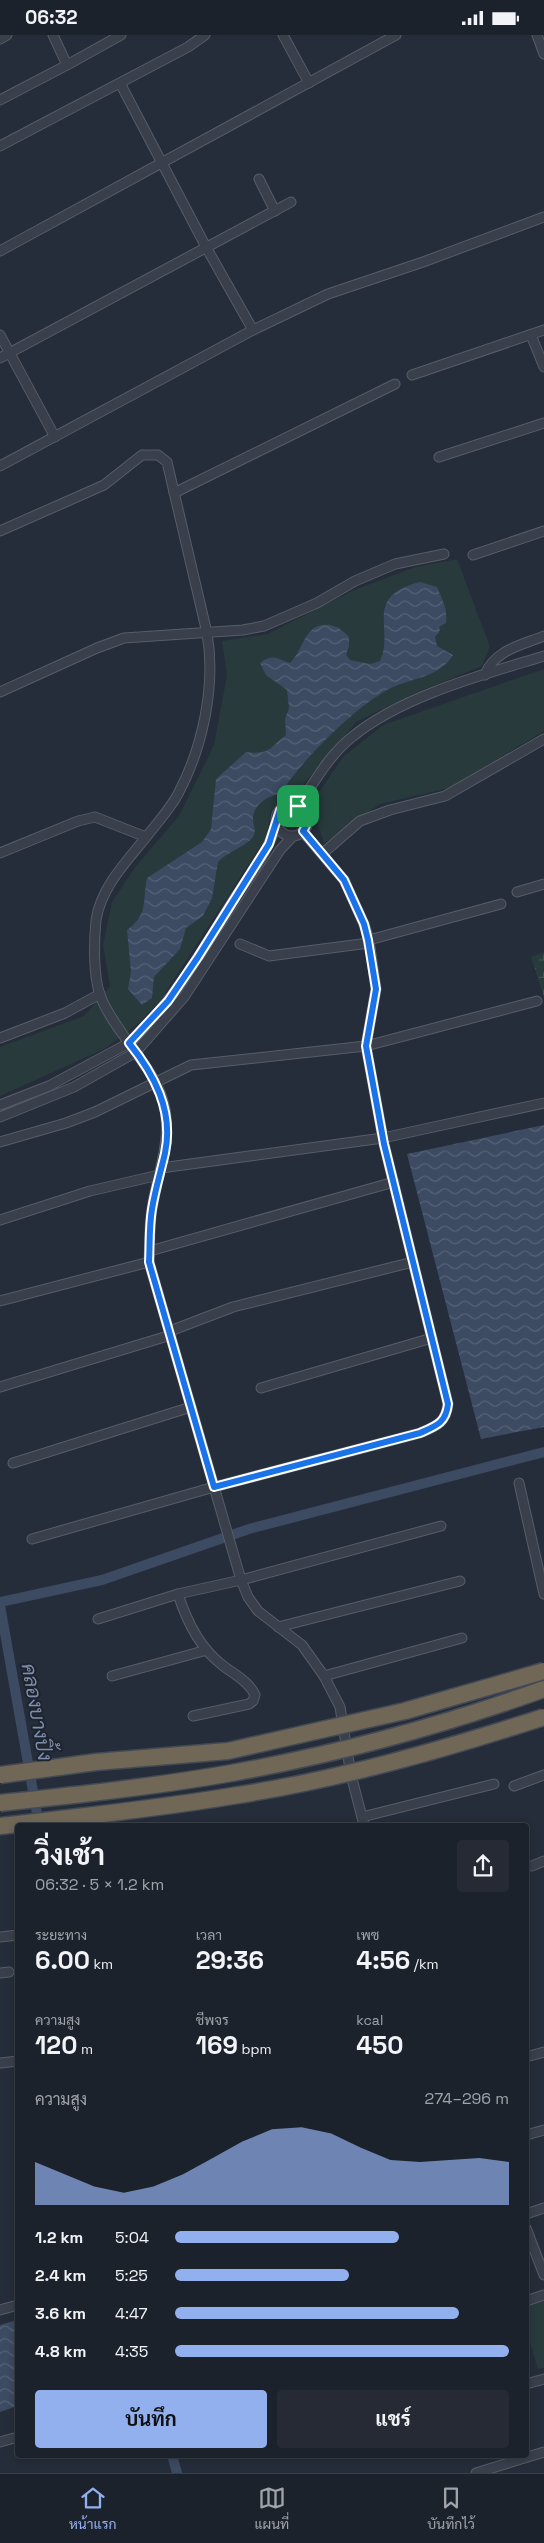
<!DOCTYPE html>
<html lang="th">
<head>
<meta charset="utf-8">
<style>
  :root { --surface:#1c222c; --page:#252a34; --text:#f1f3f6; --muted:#a0a4a9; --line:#3a3f48; --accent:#92b0ee }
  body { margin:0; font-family:"Space Grotesk",Sarabun,sans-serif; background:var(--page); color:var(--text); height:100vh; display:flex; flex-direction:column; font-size:19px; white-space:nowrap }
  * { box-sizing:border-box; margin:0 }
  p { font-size:16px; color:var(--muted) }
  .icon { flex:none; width:28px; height:28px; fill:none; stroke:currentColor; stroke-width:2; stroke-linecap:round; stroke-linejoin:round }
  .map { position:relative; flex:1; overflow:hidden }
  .sheet { position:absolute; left:15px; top:1788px; width:514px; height:635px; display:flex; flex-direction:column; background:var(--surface); border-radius:5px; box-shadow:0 2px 8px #0003,0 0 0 1px var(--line) }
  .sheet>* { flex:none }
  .pin { position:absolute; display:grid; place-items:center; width:42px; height:42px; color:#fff; margin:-21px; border-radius:10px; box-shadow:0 2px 8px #0006 }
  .round { display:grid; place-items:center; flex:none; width:52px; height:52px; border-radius:5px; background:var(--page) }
  .head { display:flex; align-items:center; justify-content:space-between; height:85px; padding:0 20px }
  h1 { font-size:28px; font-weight:700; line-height:38px }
  .stats { display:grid; grid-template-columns:repeat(3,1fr); gap:8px; height:85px; padding:5px 20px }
  .stats div { display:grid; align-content:center }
  .stats b { font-size:25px; font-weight:700 }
  .stats small { font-size:14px; font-weight:400 }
  .stats p { font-size:14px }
  .chart { height:140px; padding:10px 20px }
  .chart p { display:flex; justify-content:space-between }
  .chart svg { width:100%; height:90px; margin-top:5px; fill:var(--accent); opacity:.7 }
  .action { display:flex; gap:10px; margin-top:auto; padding:10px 20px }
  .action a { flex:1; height:58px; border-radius:5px; background:var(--accent); color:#111; font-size:20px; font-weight:700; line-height:58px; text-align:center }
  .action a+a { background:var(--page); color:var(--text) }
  ul { padding:0 20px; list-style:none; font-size:16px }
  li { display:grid; grid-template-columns:80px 60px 1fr; align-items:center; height:38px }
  li i { height:12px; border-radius:6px; background:var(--accent) }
  .status { display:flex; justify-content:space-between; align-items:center; height:35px; padding:0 25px; background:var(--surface); direction:ltr }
  .status svg { height:14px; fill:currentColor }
  .tabs { display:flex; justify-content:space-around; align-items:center; height:70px; border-top:1px solid var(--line); background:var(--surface); font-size:14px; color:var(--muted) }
  .tabs a { display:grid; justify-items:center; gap:2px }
  .tabs .selected { color:var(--accent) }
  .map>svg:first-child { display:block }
  .wetland { fill:url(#wetland-marsh) }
  .garden { fill:#283a3c }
  .water { fill:url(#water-waves) }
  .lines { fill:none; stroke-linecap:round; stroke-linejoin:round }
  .canal { stroke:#3c4a62; stroke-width:10 }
  .street-casing { stroke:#575d68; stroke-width:11 }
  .highway-casing { stroke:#444a55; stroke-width:19 }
  .street { stroke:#393f4b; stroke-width:9 }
  .highway { stroke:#706757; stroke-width:16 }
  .highway-bridge-casing { stroke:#444a55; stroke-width:19; stroke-linecap:butt }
  .highway-bridge { stroke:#706757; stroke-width:16 }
  .route-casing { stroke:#fff; stroke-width:10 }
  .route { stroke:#1a73e8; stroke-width:6 }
  .labels { text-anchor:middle; stroke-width:4; stroke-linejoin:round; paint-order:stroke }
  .water-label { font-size:20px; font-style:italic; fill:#7f8fab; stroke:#1e242f }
</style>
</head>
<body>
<div class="status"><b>06:32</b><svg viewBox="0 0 49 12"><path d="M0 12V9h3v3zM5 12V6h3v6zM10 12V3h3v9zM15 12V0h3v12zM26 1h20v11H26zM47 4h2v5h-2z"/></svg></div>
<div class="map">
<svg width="544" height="2438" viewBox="0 0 544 2438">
  <defs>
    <pattern id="wetland-marsh" width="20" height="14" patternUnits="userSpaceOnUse" patternTransform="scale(1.25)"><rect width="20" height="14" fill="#283a3c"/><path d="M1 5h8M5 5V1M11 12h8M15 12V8" fill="none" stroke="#455457"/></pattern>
    <pattern id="water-waves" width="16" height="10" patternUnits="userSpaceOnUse" patternTransform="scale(1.25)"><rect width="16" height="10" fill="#3c4a62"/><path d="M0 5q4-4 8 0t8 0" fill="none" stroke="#566277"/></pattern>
  </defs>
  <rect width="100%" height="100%" fill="#252d3a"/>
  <polygon class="wetland" points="544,917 544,962 531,922"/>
  <g class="garden">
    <polygon points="457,524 490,612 482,631 425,654 356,687 295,759 271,775 267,801 160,966 139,988 104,1014 0,1061 0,1012 84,981 110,951 103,910 112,867 136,831 179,781 214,710 227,640 222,606 268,599 354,555 416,532"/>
    <polygon points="544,634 544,696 449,753 380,769 324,808 311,769 343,722 383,690"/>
    <polygon points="544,2264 544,2333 538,2334 526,2295 526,2270"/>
  </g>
  <g class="water">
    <path d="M420,547L437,552C442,564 448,574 446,588L439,592L440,596L435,602L437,611L453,620C440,643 409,643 387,655C352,675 302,725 280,759C267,761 254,769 253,783C253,791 257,795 253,802C248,810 226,818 218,827L212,863L203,881L186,893L180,914L154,942L152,963L142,970L128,954L131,936L127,895C149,879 142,867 147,843L202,807L211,794L216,744L246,717C270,720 269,713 286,700L285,684L289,673L287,655L266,640L260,628C273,618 277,624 290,628C305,613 304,587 330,590C339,592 342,595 349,602V611L346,620L350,625L370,629L380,626C395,593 362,562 420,547Z"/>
    <polygon points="544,1090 544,1392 481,1404 407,1119"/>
    <polygon points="17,2285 17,2371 0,2377 0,2290"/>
  </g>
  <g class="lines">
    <g class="canal">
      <polyline points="0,1567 102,1545 249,1494 544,1417"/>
      <polyline points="0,1570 39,1790"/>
      <polyline points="172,2420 177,2438"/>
    </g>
    <g class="street-casing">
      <g id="street">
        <polyline points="283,0 309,48"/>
        <polyline points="537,0 544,19"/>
        <polyline points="0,4 7,0"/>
        <polyline points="67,30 121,0"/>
        <polyline points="120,48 206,212 253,295"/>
        <polyline points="0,65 67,30 53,0"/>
        <polyline points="0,111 188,12 205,0"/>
        <polyline points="259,144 275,176"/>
        <polyline points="0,216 396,0"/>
        <polyline points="0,300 55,402"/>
        <polyline points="531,300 544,332"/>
        <polyline points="0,323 291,167"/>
        <polyline points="412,340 544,295"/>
        <polyline points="439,422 544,388"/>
        <polyline points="0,431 253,295 328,259 423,227 544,182"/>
        <polyline points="174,458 395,349"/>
        <path d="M0,496L104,450L142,420H158L167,427L207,598C216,650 203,712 178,759C170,774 157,788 147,801C127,826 101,852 96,885C94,906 93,940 100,960C106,977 119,994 129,1008C144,1029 160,1048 165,1074C171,1109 157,1140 152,1174C149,1192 150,1209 149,1227L241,1545L248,1562L258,1576L302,1610L324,1641L340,1672L351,1740L364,1790"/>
        <polyline points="473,520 544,496"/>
        <path d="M485,640C494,615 522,610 544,601"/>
        <polyline points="0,657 97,613 124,603 243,595 264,591 317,568 355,546 395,529 444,519"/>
        <circle cx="292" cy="785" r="16"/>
        <path d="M298,771C314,748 329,720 352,702C402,661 482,640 544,621"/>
        <polyline points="0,818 78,786 95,782 146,802"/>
        <polyline points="322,819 360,786 390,775 445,761 544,704"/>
        <polyline points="517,857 544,849"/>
        <polyline points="369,905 501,869"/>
        <polyline points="240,909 269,921 369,908"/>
        <polyline points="0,1003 65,978 100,959"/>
        <path d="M0,1070L49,1051L129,1008C174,967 204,912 236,861C251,838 270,815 276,788"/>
        <polyline points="0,1082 74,1052 136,1017 184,962 280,815 293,801"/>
        <polyline points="0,1107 66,1088 95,1077 191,1030 366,1011 537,966"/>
        <polyline points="161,1133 383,1103 544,1068"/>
        <polyline points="0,1185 90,1156 159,1140"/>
        <polyline points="150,1216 394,1147"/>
        <polyline points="0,1266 149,1227"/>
        <polyline points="170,1296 233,1272 413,1227"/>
        <polyline points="0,1352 171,1300"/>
        <polyline points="261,1353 432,1303"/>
        <polyline points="13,1428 191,1372"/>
        <polyline points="519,1448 544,1559"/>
        <path d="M32,1504L214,1452L420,1398C436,1391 446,1388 448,1369L384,1109L366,1011L376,954L369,905L364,889L344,845L303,797"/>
        <path d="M178,1559C186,1584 199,1612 221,1629C233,1639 249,1646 255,1660L253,1666L249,1669L193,1681"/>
        <polyline points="98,1584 178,1559 241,1545 441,1491"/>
        <polyline points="278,1592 460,1546"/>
        <polyline points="112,1641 207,1615"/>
        <polyline points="324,1641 462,1603"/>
        <polyline points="514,1751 544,1740"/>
        <polyline points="362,1782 494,1749"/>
        <polyline points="532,1831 544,1826"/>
        <polyline points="0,1902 18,1900"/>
        <polyline points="0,1938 9,1937"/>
        <polyline points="526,2022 544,2017"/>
        <polyline points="0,2028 18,2026"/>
        <polyline points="526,2100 544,2095"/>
        <polyline points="526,2179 544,2173"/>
        <polyline points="526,2193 544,2240"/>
        <polyline points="526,2266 544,2260"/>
        <polyline points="0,2275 18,2270"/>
        <polyline points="526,2349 544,2344"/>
        <polyline points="0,2407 18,2402"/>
        <polyline points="476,2438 544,2417"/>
      </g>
    </g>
    <g class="highway-casing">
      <polyline id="highway" points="0,1791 36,1787"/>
    </g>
    <use href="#street" class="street"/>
    <use href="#highway" class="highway"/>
    <g class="highway-bridge-casing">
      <g id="highway-bridge">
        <polyline points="0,1740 96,1727 228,1716 405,1676 544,1636"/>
        <path d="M0,1768C75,1760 151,1752 226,1739C334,1720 441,1691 544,1654"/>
        <path d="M36,1787C102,1779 167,1772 232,1761C337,1745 442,1715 544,1682"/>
      </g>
    </g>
    <use href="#highway-bridge" class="highway-bridge"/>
  </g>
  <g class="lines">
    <g class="route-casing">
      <path id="route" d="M288,770C304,769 312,784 303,796L344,845L364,889L368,905L376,954L366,1011L384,1109L448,1369C446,1388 436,1391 420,1398L214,1452L149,1227C150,1209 149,1192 152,1174C155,1155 161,1136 165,1118C174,1076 154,1039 129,1008L168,966L198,922L269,809L280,775Z"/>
    </g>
    <use href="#route" class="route"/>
  </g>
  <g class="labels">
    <g class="water-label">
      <text transform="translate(37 1677) rotate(80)" y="7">คลองบางปิ้ง</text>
    </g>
  </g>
</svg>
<div class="pin" style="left:298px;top:771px;background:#1e9e55"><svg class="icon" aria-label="arrive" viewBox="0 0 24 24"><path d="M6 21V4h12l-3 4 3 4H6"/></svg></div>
<section class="sheet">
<div class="head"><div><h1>วิ่งเช้า</h1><p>06:32 · 5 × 1.2 km</p></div><a class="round"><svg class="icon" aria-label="share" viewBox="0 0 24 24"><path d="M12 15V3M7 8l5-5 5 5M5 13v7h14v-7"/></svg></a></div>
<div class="stats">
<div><p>ระยะทาง</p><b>6.00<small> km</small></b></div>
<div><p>เวลา</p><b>29:36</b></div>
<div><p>เพซ</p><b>4:56<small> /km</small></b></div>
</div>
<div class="stats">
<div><p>ความสูง</p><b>120<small> m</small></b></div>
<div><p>ชีพจร</p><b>169<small> bpm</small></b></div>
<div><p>kcal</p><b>450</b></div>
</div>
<div class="chart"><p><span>ความสูง</span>274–296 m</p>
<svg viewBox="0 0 160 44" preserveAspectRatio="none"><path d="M0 44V23L10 29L20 35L30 38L40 35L50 29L60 21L70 13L80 7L90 6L100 9L110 16L120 22L130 23L140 22L150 21L160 23V44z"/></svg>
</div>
<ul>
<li><b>1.2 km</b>5:04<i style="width:67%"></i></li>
<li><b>2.4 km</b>5:25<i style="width:52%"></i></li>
<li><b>3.6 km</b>4:47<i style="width:85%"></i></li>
<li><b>4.8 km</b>4:35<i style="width:100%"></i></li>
</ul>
<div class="action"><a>บันทึก</a><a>แชร์</a></div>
</section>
</div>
<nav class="tabs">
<a class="selected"><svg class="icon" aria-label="home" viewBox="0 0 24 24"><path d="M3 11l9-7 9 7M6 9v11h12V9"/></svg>หน้าแรก</a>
<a><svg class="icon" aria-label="map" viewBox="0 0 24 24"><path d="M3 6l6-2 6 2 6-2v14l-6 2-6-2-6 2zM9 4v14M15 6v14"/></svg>แผนที่</a>
<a><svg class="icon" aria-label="saved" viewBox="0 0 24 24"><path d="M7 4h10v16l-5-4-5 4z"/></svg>บันทึกไว้</a>
</nav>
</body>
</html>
